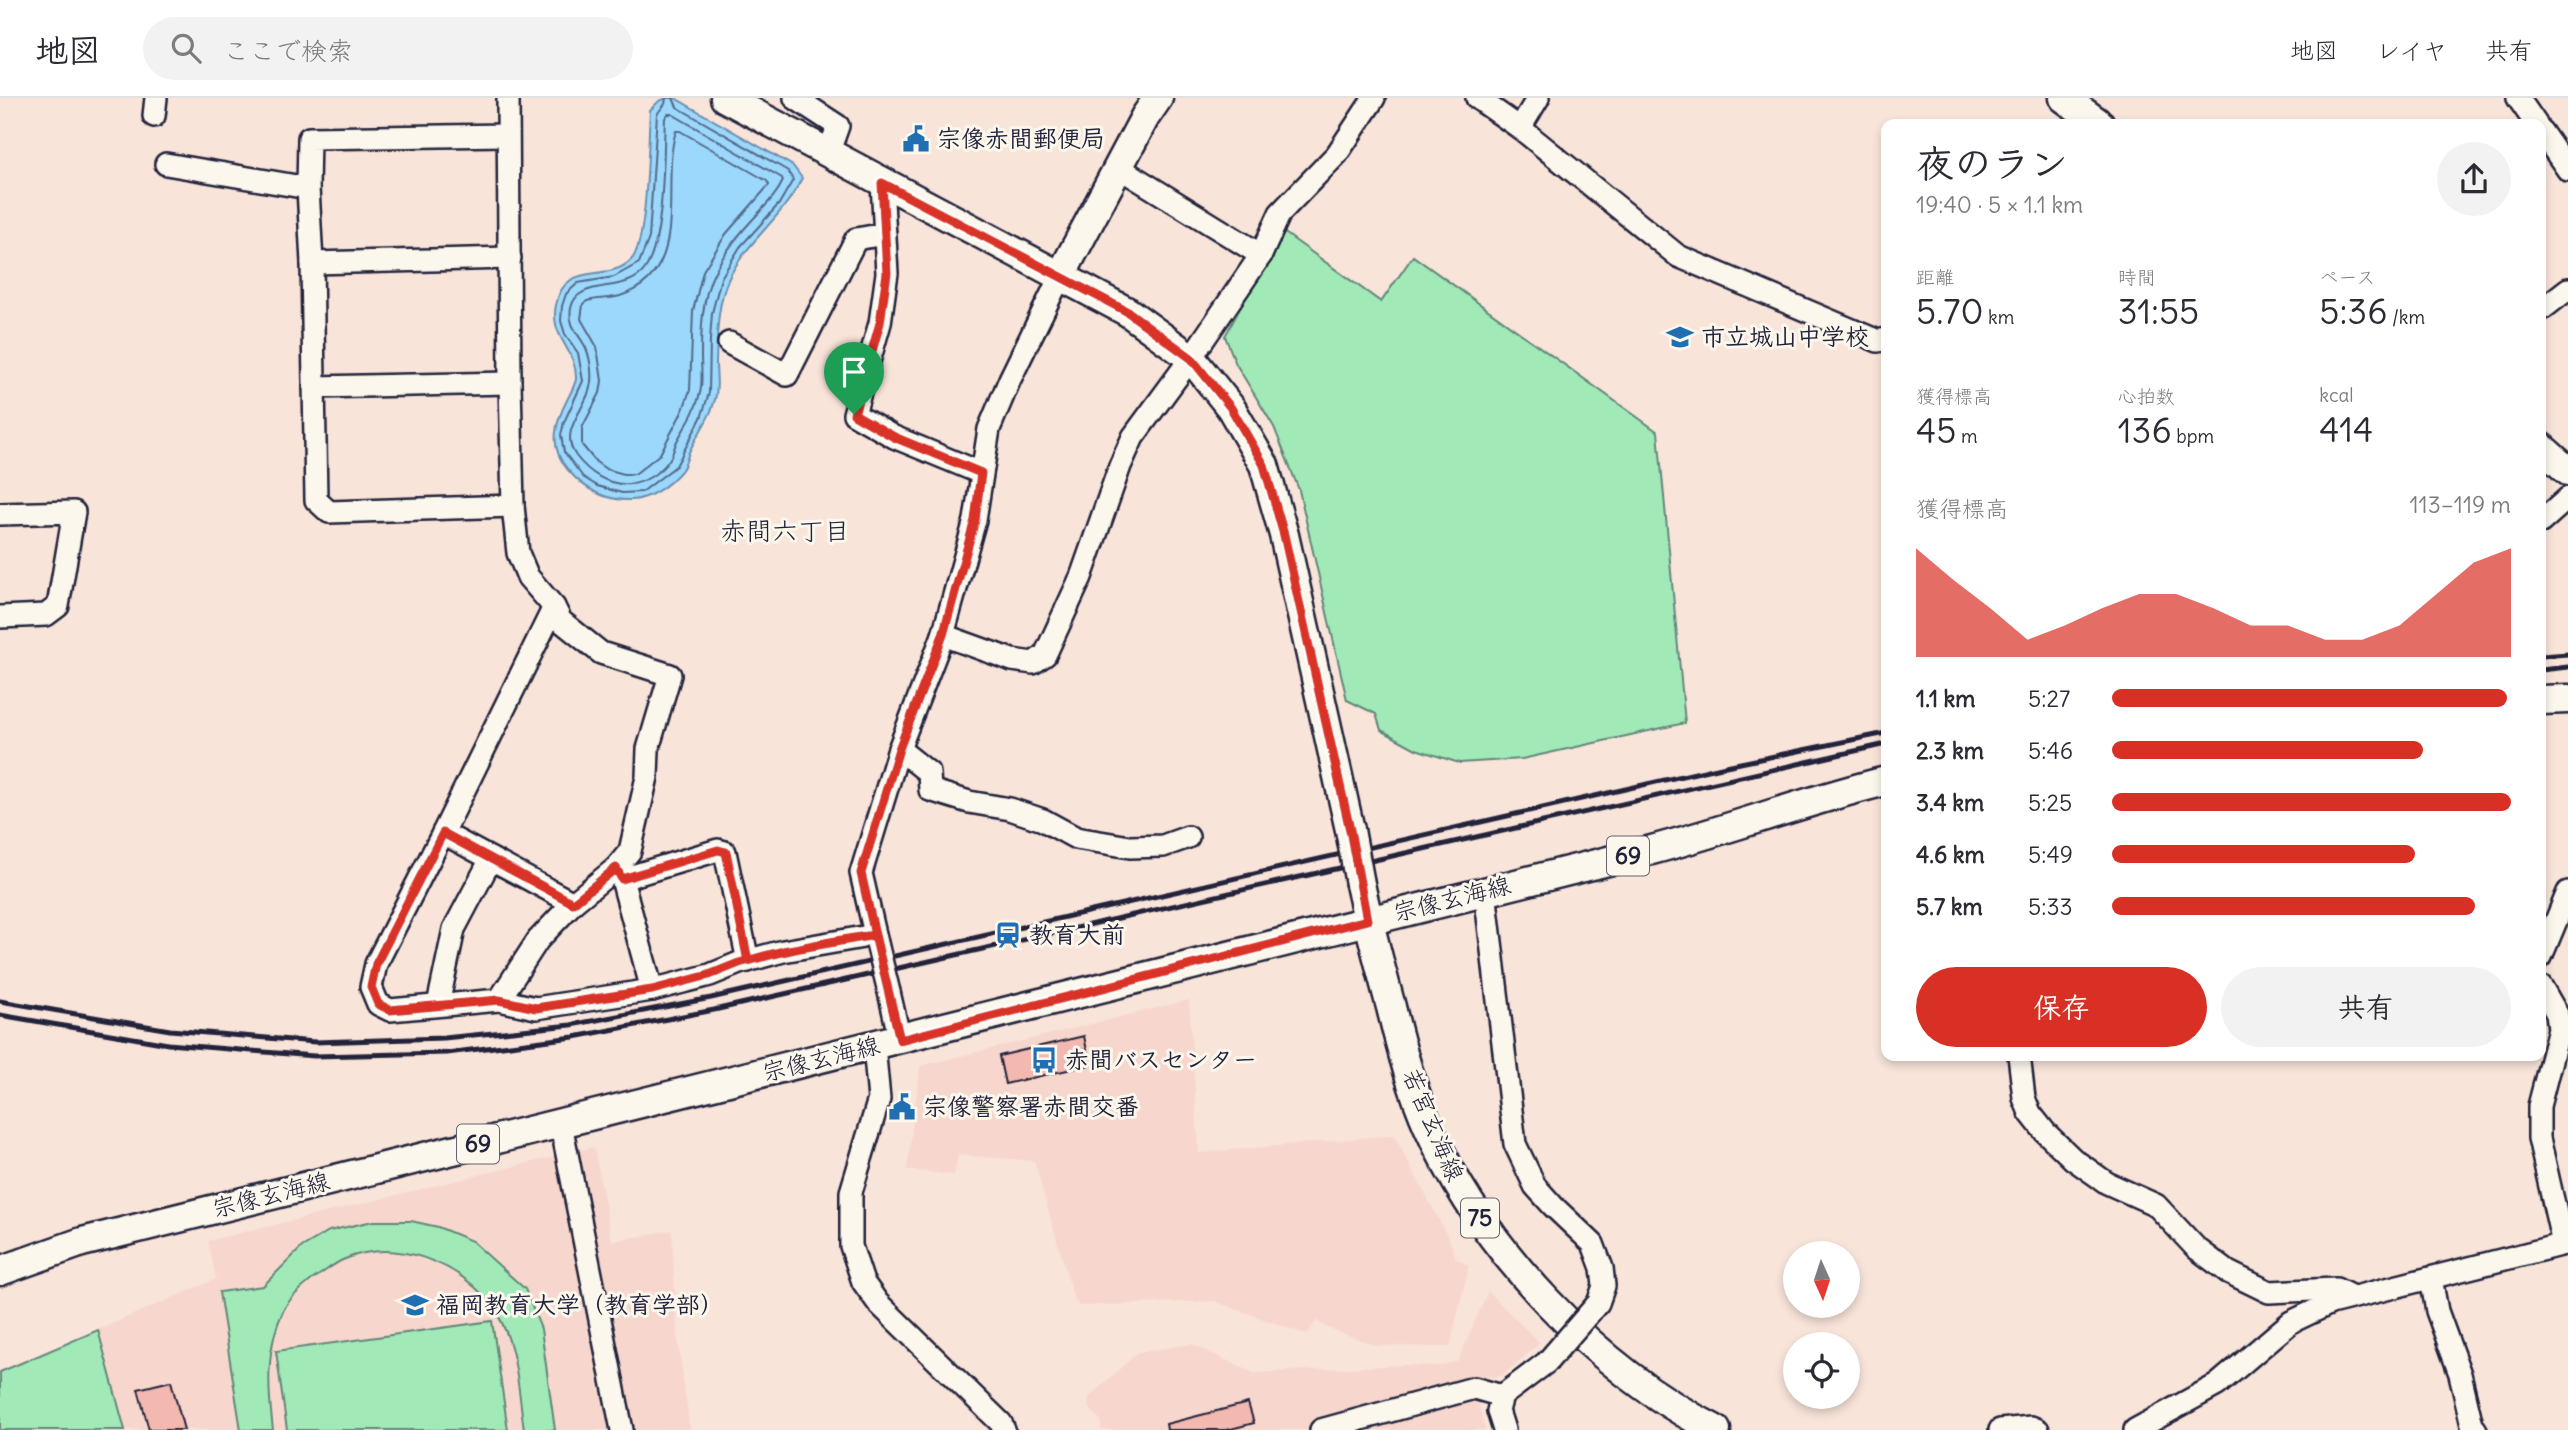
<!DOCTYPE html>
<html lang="ja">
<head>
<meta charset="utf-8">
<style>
  :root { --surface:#fff; --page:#f2f2f3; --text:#2b2b33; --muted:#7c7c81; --line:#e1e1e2; --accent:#d93025 }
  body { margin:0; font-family:Delius,"Klee One",sans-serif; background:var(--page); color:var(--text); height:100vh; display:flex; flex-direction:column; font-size:26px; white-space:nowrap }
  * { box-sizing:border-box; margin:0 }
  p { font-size:23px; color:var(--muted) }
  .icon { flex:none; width:38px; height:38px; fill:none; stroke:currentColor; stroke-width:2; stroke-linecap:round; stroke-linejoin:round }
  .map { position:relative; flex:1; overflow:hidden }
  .panel { position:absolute; left:1881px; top:21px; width:665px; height:942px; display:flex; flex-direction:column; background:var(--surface); border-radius:14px; box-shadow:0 4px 10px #0003 }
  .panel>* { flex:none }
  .needle { width:46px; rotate:177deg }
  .fabs { position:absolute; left:1783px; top:1143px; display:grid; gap:14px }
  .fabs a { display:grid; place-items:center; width:77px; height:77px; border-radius:50%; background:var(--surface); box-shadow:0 4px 10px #0003; font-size:35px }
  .pin { position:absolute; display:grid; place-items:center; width:60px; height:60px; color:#fff; margin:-72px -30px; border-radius:50% 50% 50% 0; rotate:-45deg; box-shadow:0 0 7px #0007 }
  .pin .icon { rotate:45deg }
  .round { display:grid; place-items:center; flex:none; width:74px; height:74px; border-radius:37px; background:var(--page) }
  .summary { display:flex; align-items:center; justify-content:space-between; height:119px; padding:0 35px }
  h1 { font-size:38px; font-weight:600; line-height:52px }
  .stats { display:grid; grid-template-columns:repeat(3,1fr); gap:10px; height:119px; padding:7px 35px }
  .stats div { display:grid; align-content:center }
  .stats b { font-size:35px; font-weight:600 }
  .stats small { font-size:19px; font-weight:400 }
  .stats p { font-size:19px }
  .chart { height:196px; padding:14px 35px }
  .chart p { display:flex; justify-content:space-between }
  .chart svg { width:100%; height:126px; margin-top:7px; fill:var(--accent); opacity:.7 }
  .button { display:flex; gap:14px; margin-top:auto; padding:14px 35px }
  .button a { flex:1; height:80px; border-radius:42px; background:var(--accent); color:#fff; font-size:28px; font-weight:600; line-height:80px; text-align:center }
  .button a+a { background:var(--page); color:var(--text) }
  ul { padding:0 35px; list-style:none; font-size:23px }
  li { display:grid; grid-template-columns:112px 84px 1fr; align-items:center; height:52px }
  li i { height:18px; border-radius:9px; background:var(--accent) }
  header { display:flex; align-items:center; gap:42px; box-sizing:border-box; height:98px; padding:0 35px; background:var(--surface); border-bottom:2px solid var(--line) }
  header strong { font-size:33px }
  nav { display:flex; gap:38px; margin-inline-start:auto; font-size:24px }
  .search { width:490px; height:63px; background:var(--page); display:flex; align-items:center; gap:18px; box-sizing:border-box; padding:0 24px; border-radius:38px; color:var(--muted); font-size:26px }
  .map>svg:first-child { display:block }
  .built { fill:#f7d7cd }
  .green { fill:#a1eab8; stroke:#62867a; stroke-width:2 }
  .water { fill:#9cd7fc; stroke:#6b8faf; stroke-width:2 }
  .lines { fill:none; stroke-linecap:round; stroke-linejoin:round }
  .shore { stroke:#536a88; stroke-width:2 }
  .building { fill:#f3b8af; stroke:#22223b; stroke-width:2 }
  .minor-casing { stroke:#22223b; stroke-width:26 }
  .major-casing { stroke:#22223b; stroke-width:33 }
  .minor { stroke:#fbf7ec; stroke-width:21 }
  .major { stroke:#fbf7ec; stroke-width:28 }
  .rail { stroke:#22223b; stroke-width:5 }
  .minor-bridge-casing { stroke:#22223b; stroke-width:26; stroke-linecap:butt }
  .major-bridge-casing { stroke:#22223b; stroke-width:33; stroke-linecap:butt }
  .minor-bridge { stroke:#fbf7ec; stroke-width:21 }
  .major-bridge { stroke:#fbf7ec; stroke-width:28 }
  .route-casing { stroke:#fff; stroke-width:14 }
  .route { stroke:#d93025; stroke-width:9 }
  .labels { text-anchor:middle; stroke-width:6; stroke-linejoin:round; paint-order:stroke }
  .shield { fill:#fbf7ec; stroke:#636270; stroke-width:2 }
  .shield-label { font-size:23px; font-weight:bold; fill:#22223b }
  .poi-label { font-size:24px; font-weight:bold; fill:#22223b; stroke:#fbf7ec; text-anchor:start }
  .street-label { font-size:24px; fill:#22223b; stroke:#fbf7ec }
  .neighbourhood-label { font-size:26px; fill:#22223b; stroke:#fbf7ec }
</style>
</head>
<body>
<header>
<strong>地図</strong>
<div class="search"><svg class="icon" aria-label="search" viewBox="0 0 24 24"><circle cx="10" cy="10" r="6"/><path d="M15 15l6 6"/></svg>ここで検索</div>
<nav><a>地図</a><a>レイヤ</a><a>共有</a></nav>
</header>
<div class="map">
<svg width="2568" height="1332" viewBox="0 0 2568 1332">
  <rect width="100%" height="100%" fill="#f9e4da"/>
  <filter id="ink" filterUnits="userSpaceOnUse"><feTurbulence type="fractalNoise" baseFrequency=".0143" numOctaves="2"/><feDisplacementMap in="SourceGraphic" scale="14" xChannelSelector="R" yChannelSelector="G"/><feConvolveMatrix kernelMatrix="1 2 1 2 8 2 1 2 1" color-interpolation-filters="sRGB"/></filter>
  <g filter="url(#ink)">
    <g class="built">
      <polygon points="1189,902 1199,1055 1394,1037 1449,1141 1456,1160 1469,1168 1450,1249 1377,1248 1328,1230 1316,1223 1307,1237 1214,1203 1079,1208 1074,1202 1034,1063 958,1057 954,1077 907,1072 920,968"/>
      <polygon points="594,1049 612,1143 672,1132 677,1234 690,1332 0,1332 0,1274 216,1181 208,1143"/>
      <polygon points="1488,1193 1540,1245 1502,1278 1486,1279 1483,1282 1477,1299 1485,1332 1101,1332 1101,1323 1088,1309 1089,1299 1138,1254 1192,1246 1254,1275 1399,1267 1440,1268 1458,1263"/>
    </g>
    <g class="green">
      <polygon points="1282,133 1381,204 1413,158 1658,334 1685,625 1522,661 1459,665 1416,651 1381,632 1376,616 1347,602 1299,392 1274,329 1236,266 1225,238"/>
      <path d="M373,1123H411L438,1129L472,1143L525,1191L541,1231L555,1332H524C518,1290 517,1238 489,1204C456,1164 395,1140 345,1161C337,1164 329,1170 322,1175C309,1183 291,1198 284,1211C265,1250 268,1291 273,1332H241L219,1194L263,1188L302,1149L329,1133Z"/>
      <polygon points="492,1223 508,1332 287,1332 276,1253"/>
      <polygon points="98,1232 125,1332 0,1332 0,1274"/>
    </g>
    <path class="water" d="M667,0H675L793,68L802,80C784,119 746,143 728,182C717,207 717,239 716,265C716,275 718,287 716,297C712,318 698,335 689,354C687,360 685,368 681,373C669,387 650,401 632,402C606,403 585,392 568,372C548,349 555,325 568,300C571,294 575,287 576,281C577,251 549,239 556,207C565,161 607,186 631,162C648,146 648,40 650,12L659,3Z"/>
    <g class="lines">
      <g class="shore">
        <polyline points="666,0 665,6 657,16 649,140 639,165 614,179 578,185 566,196 562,208 561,223 565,236 578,255 583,283 564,324 561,337 564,354 583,379 597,388 622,395 642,394 676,368 701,320 709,295 710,242 712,215 721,180 740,149 779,106 793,82 788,73 677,9 673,0"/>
        <path d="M668,16H672L782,80L783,83C776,98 765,108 754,120C738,137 724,155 714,175C702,199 701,232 701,258C701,270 703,284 700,295C696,313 686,327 677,343C674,349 673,357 669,362C661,374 643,386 630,386C608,388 589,375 576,358C557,331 589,310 591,284C592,273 590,258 585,248C577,234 568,227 571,210C577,179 627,197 645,171C665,142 663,57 665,20Z"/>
        <path d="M676,33H680L767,83L769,87L726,136L703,173L693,213L690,292L683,312L660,356L635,376H624L606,371L596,364L582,347V330L600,295L602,283L597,249L581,221L583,207L587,203C598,200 609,201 620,198C694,174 659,88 676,33Z"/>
      </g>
    </g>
    <g class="building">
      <polygon points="1084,938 1090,967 1005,986 999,958"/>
      <polygon points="171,1283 184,1332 149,1332 138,1291"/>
      <polygon points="1248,1305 1254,1325 1227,1332 1167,1332 1166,1326"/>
    </g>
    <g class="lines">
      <g class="minor-casing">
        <g id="minor">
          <polyline points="795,0 838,28 828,56"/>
          <polyline points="1477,0 1520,30 1678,158 1878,243 1886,241"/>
          <polyline points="2518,0 2536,26"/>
          <polyline points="154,18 156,0"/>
          <polyline points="1520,30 1538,0"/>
          <polyline points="2541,33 2568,72"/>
          <polyline points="507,37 309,40 308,90 312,165 316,402 329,414 513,408"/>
          <polyline points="166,66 308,90"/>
          <polyline points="1118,69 1261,157"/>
          <polyline points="882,85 887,175 880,225 854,316 894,339 981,375"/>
          <polyline points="312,165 510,160"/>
          <polyline points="2541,212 2568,191"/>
          <polyline points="729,245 787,277 856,141 885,136"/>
          <polyline points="314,289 510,285"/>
          <polyline points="0,416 74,414 58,508 46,517 0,519"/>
          <polyline points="2541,424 2568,400"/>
          <polyline points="554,509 443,735 573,805"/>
          <polyline points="943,537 1012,562 1033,565 1045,557 1081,479 1120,368 1133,339 1191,260 1261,157 1280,115 1337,56 1374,0"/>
          <polyline points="899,651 929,675 930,692 969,704 1010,711 1043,722 1076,740 1130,749 1163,748 1188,739"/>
          <polyline points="443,735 376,866 371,889 378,906 390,912 499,902 536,910 652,892 710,877 739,865 783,853 875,837"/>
          <polyline points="616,770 622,781 652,892"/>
          <polyline points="622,781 718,752 725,754 748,863"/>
          <polyline points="1485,793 1515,1046 1535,1088 1553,1108 1593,1146 1602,1170 1604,1188 1598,1205"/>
          <polyline points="877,845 861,775 899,651 943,537 975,422 989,331 1010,281 1060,179"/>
          <polyline points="2541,859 2568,794"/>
          <polyline points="2541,888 2557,916 2559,931 2539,1008 2539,1040 2563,1146"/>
          <polyline points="889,894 900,942"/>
          <polyline points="499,902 538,842 573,805 616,770 630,753 647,679 648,651 670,577 601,555 561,523 554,509 528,479 518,455 513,408 510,285 508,0"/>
          <polyline points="438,907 454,831 491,761"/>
          <polyline points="874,948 879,1001 851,1094 851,1148 863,1184 878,1205 1001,1325 1004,1332"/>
          <polyline points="2019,957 2024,1000 2030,1015 2045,1034 2073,1061 2107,1085 2156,1107 2196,1150 2228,1174 2269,1194 2336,1191 2350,1198"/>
          <polyline points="561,1026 622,1332"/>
          <polyline points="2431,1180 2437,1213 2460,1276 2472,1327 2476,1332"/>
          <polyline points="1321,1332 1474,1290 1502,1298"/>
          <polyline points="1504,1332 1498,1313 1502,1298 1547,1264"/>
          <polyline points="2000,1332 2031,1329 2038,1332"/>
          <polyline points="2135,1332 2217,1287 2291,1224 2331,1205 2568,1145"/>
        </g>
      </g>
      <g class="major-casing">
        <g id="major">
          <polyline points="725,0 1128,214 1191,260 1231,310 1264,367 1284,437 1350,732"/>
          <polyline points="2064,0 2100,26"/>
          <polyline points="1060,179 1145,19 1158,0"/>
          <polyline points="2541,349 2568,373"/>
          <polyline points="2541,602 2568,601"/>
          <path d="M1360,786C1369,827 1380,868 1391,909C1401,950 1412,992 1429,1030C1483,1152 1597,1272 1716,1332"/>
          <path d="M0,1173L82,1144C603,1015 1124,885 1644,754C1726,733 1804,703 1886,683"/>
        </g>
      </g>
      <use href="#minor" class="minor"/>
      <use href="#major" class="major"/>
      <g class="rail">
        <polyline points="2541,558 2568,556"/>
        <polyline points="2541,572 2568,569"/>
        <polyline points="0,903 170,932 315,944 444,940 571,927 711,900 1726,668 1886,635"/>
        <polyline points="0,917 168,946 314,958 447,955 574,939 714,912 1886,646"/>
      </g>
      <g class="minor-bridge-casing">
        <g id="minor-bridge">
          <polyline points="877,845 889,894"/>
          <polyline points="1547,1264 1598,1205"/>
        </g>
      </g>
      <g class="major-bridge-casing">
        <polyline id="major-bridge" points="1350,732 1360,786"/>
      </g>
      <use href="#minor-bridge" class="minor-bridge"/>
      <use href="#major-bridge" class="major-bridge"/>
    </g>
  </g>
  <g class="lines" filter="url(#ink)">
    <g class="route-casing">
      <path id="route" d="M854,316L894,339L981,375L975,422L943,537L899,651L861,775L875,837L783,853L739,865L709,877L652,892L536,910L499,902L390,912L378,906L371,889L376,866L443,735L573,805L616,770L622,781L718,752L726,754L748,863C789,851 831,843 875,837L900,942L1367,822L1350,732L1284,437L1264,367L1231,310L1191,260L1128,214L882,85L887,175L880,225L854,316"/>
    </g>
    <use href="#route" class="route"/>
  </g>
  <defs>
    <g id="civic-bare" transform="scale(2.1)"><path d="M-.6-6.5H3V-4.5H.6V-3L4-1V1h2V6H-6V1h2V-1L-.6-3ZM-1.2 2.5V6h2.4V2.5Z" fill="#1f6fb2" stroke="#fbf7ec" stroke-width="2.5" paint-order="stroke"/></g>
    <g id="school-bare" transform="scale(2.1)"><path d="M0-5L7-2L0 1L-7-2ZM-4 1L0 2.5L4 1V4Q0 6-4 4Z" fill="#1f6fb2" stroke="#fbf7ec" stroke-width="2.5" paint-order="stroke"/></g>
    <g id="station-bare" transform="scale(2.1)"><path d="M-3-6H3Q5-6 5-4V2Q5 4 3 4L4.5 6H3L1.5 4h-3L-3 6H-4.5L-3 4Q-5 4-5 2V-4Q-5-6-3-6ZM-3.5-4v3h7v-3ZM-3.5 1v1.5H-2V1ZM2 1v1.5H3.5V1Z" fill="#1f6fb2" stroke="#fbf7ec" stroke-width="2.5" paint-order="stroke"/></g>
    <g id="bus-bare" transform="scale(2.1)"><path d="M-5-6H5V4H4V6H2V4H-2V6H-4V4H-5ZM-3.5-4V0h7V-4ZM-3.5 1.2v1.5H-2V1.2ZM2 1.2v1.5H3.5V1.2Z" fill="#1f6fb2" stroke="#fbf7ec" stroke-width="2.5" paint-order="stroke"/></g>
    <g id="university-bare" transform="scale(2.1)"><path d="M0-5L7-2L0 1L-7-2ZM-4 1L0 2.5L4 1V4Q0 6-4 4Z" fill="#1f6fb2" stroke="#fbf7ec" stroke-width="2.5" paint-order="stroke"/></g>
  </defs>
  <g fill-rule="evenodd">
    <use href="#civic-bare" x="916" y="41"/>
    <use href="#school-bare" x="1680" y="239"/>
    <use href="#station-bare" x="1008" y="837"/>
    <use href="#bus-bare" x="1044" y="962"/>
    <use href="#civic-bare" x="902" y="1009"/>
    <use href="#university-bare" x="415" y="1207"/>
  </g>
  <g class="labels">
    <g class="shield">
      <rect x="1607" y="738.5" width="42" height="39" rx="5"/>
      <rect x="457" y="1026.5" width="42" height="39" rx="5"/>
      <rect x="1461" y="1100.5" width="38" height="39" rx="5"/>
    </g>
    <g class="shield-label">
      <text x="1628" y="766">69</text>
      <text x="478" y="1054">69</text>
      <text x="1480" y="1128">75</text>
    </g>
    <g class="poi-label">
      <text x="937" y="49">宗像赤間郵便局</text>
      <text x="1701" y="247">市立城山中学校</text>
      <text x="1029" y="845">教育大前</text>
      <text x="1065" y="970">赤間バスセンター</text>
      <text x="923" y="1017">宗像警察署赤間交番</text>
      <text x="436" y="1215">福岡教育大学（教育学部）</text>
    </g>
    <g class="street-label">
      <text transform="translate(1452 801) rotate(-14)" y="8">宗像玄海線</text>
      <text transform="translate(821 961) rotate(-14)" y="8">宗像玄海線</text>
      <text transform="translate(1433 1027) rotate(67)" y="8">若宮玄海線</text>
      <text transform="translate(271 1097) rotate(-14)" y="8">宗像玄海線</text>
    </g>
    <g class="neighbourhood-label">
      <text x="785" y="442">赤間六丁目</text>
    </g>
  </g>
</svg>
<div class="fabs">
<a><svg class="needle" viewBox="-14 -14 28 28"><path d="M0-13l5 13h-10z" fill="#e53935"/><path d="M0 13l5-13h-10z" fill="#7c7c81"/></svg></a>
<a><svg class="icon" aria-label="locate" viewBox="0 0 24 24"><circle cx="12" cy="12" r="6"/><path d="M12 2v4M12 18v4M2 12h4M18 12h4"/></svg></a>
</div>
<div class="pin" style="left:854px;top:316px;background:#1e9e55"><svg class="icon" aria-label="arrive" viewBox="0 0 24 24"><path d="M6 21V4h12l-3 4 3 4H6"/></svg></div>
<section class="panel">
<div class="summary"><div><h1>夜のラン</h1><p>19:40 · 5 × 1.1 km</p></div><a class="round"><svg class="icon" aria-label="share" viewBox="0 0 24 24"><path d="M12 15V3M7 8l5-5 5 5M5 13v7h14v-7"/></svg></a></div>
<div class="stats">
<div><p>距離</p><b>5.70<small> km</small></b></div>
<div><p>時間</p><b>31:55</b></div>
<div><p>ペース</p><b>5:36<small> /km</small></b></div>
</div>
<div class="stats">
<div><p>獲得標高</p><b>45<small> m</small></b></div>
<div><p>心拍数</p><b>136<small> bpm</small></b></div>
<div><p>kcal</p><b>414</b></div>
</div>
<div class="chart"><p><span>獲得標高</span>113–119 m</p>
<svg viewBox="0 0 160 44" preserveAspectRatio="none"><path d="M0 44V6L10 17L20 27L30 38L40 33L50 27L60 22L70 22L80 27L90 33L100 33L110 38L120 38L130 33L140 22L150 11L160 6V44z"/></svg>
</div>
<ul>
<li><b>1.1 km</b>5:27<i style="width:99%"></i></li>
<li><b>2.3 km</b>5:46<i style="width:78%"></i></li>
<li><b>3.4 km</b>5:25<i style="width:100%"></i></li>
<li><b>4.6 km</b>5:49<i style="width:76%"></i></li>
<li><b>5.7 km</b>5:33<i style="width:91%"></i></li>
</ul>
<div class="button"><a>保存</a><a>共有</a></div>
</section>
</div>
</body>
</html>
